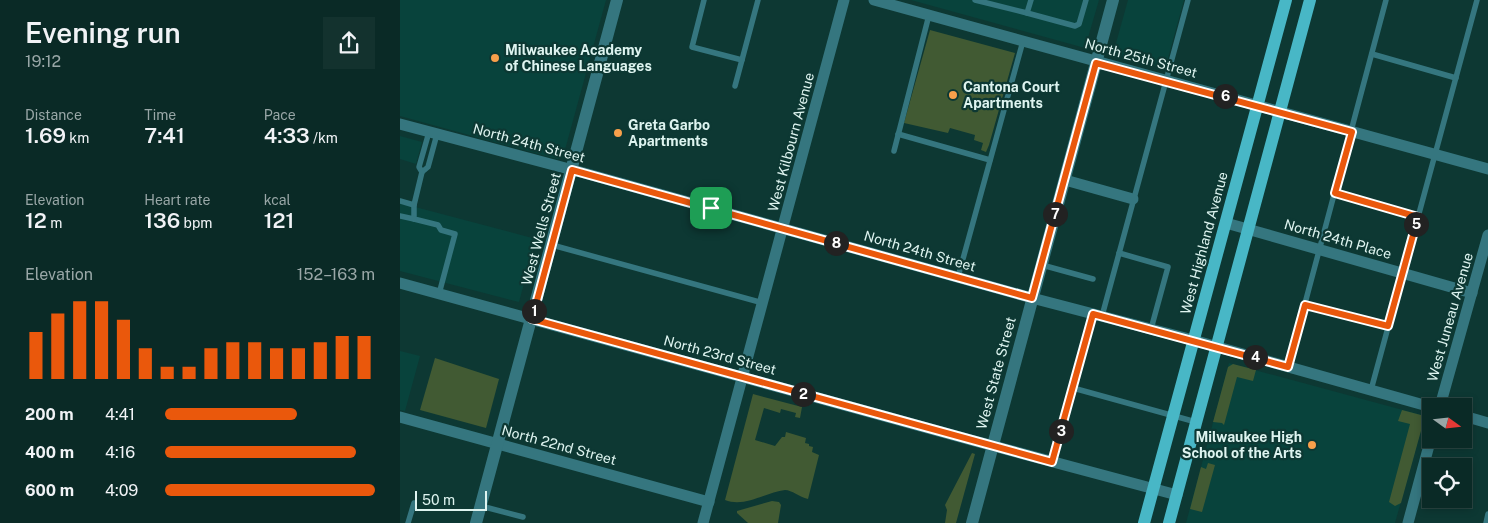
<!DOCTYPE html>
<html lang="en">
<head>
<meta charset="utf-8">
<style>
  :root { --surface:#0a2a26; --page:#13322e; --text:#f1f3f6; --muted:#99a7a7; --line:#2a4643; --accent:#ea580c }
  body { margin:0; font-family:"Public Sans",sans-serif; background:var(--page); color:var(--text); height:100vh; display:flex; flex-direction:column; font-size:19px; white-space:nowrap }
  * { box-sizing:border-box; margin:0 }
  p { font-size:16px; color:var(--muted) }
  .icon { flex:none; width:28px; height:28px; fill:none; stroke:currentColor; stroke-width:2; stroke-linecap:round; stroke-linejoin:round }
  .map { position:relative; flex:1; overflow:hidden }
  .panel { display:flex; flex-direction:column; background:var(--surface); width:400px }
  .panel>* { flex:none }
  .needle { width:32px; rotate:105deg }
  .buttons { position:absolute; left:1022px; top:398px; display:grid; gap:10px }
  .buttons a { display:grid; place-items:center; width:50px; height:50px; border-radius:0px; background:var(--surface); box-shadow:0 2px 8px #0003,0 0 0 1px var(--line); font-size:25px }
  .scale { position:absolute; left:15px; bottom:12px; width:72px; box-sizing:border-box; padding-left:5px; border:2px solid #def4f0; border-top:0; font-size:14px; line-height:18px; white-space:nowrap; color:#def4f0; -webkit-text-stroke:4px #0d3833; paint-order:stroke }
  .pin { position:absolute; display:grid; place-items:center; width:42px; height:42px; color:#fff; margin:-21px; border-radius:10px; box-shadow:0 2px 8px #0006 }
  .km { position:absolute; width:25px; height:25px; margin:-12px; border-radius:50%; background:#222; color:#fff; font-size:14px; line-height:25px; text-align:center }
  .round { display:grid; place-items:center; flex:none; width:52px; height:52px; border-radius:0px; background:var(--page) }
  .head { display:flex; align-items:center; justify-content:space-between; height:85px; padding:0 25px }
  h1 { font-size:28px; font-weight:600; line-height:38px }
  .metrics { display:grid; grid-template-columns:repeat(3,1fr); gap:8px; height:85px; padding:5px 25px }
  .metrics div { display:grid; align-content:center }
  .metrics b { font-size:21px; font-weight:600 }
  .metrics small { font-size:14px; font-weight:400 }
  .metrics p { font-size:14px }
  .chart { height:140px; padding:10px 25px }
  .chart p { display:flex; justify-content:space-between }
  .chart svg { width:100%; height:90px; margin-top:5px; stroke:var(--accent); stroke-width:6 }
  ul { padding:0 25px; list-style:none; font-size:16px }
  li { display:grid; grid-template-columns:80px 60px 1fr; align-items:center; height:38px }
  li i { height:12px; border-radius:6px; background:var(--accent) }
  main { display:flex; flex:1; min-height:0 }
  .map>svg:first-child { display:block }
  .built { fill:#08433c }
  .green { fill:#415a33 }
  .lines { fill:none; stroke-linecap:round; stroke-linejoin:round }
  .service { stroke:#35767f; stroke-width:5.5 }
  .minor { stroke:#35767f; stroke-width:11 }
  .tertiary { stroke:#35767f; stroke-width:12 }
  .primary { stroke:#48b7c6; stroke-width:12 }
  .route-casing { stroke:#fff; stroke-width:10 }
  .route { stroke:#ea580c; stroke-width:6 }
  .poi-dot { fill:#f8a04b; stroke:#0d3833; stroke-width:2 }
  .labels { text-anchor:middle; stroke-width:4.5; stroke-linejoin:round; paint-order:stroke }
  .poi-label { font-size:14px; font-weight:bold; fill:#def4f0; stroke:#0d3833; text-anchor:start }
  .street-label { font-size:14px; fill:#def4f0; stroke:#0d3833 }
</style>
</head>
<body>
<main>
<section class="panel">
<div class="head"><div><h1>Evening run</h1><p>19:12</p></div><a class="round"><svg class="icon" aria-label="share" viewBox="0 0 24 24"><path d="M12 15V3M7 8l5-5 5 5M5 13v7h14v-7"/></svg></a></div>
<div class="metrics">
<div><p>Distance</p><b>1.69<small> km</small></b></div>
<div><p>Time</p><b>7:41</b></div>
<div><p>Pace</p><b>4:33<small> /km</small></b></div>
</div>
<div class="metrics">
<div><p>Elevation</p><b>12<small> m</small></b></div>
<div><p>Heart rate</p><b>136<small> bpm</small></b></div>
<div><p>kcal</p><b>121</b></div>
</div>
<div class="chart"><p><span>Elevation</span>152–163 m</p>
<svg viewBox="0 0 160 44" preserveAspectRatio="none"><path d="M5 44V21M15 44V12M25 44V6M35 44V6M45 44V15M55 44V29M65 44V38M75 44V38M85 44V29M95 44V26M105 44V26M115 44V29M125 44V29M135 44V26M145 44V23M155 44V23"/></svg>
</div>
<ul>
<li><b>200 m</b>4:41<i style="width:63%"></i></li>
<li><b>400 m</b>4:16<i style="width:91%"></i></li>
<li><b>600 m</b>4:09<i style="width:100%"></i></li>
</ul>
</section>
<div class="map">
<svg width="1088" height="523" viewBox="0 0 1088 523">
  <rect width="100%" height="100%" fill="#0d3833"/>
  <g class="built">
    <polygon points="0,0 206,0 163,157 161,159 157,159 0,116"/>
    <polygon points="511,0 699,0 685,48"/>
    <polygon points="728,0 784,0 765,69 713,54"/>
    <polygon points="0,136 22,142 16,164 0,159"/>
    <polygon points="0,203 136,239 119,302 0,271"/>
    <polygon points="0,351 20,356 5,411 0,410"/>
    <polygon points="829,363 1025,416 995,523 786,523"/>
  </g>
  <g class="green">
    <polygon points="530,30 615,53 589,145 586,152 581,150 583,143 574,140 575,135 550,128 548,133 504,123"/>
    <polygon points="35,358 99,379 86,428 20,410"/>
    <polygon points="833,364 856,370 853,381 837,377 824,425 822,423 813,422 828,367"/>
    <path d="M353,394L402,407L400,418L395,417L396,413L381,409L380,413L364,408L355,440L375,446L382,437H385L386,432L406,438L405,443L409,444V446L413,447L412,452L419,455L408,499C399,497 392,490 385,490C366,492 345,508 325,500Z"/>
    <polygon points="1002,410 1021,415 1024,420 1001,503 995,506 989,502 1010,424 998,421"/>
    <polygon points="572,453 575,454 556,523 545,523 547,510 545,505"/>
    <polygon points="808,463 815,465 802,512 790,509 801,467 806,469"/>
    <polygon points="372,501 379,502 381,505 378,523 348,523 337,513 337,511"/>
  </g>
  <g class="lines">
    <g class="service">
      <polyline points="304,0 292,47 342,60"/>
      <polyline points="575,0 627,13"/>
      <polyline points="631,0 627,13 675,26 679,24 686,0"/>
      <polyline points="972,54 1056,78"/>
      <polyline points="335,86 358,0"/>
      <polyline points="29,132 19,167 22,172 28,167 37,134"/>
      <polyline points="498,134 590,160"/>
      <polyline points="494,151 529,15"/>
      <polyline points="22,172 14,205 14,219 38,225 41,230 55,234 39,294"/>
      <polyline points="935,193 1018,217"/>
      <polyline points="0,201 14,205"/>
      <polyline points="0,216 14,219"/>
      <polyline points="152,245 363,303"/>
      <polyline points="719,253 768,267 751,329"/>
      <polyline points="642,265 693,279"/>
      <polyline points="558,277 623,41"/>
      <polyline points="905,305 988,326"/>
      <polyline points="702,316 788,0"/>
      <polyline points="888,367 986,0"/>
      <polyline points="673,388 796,422"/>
      <polyline points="971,390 1077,0"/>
      <polyline points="652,462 693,314"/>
      <polyline points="81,506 123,517"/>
      <polyline points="8,523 14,503"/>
      <polyline points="1086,523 1088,514"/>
    </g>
    <g class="minor">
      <polyline points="474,0 1088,169"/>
      <polyline points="0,124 184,173 632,298 793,340 1031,407"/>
      <polyline points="665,180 733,199"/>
      <polyline points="826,223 1072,293"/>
      <polyline points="0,283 571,440 777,495"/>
      <polyline points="1040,406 1088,235"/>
      <polyline points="1064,416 1088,423"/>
      <polyline points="0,417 309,502"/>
      <polyline points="303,523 444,0"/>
      <polyline points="1008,523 1031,438"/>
    </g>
    <g class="tertiary">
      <polyline points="76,523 217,0"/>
      <polyline points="572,523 713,0"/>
    </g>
    <g class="primary">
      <polyline points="744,523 886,0"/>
      <polyline points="769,523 910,0"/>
    </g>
  </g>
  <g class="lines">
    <g class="route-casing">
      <polygon id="route" points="696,63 952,132 935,193 1018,217 988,326 905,305 888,367 693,314 652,462 132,319 172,170 632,298"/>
    </g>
    <use href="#route" class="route"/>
  </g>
  <g class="poi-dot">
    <circle cx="95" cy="58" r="5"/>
    <circle cx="553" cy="95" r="5"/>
    <circle cx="218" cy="133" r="5"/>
    <circle cx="912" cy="445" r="5"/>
  </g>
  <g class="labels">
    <g class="poi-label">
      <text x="105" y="55">Milwaukee Academy<tspan x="105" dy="16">of Chinese Languages</tspan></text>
      <text x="563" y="92">Cantona Court<tspan x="563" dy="16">Apartments</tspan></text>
      <text x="228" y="130">Greta Garbo<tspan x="228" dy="16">Apartments</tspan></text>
      <text x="902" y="442" text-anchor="end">Milwaukee High<tspan x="902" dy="16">School of the Arts</tspan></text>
    </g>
    <g class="street-label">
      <text transform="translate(741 58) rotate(15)" y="5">North 25th Street</text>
      <text transform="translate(391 142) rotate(-75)" y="5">West Kilbourn Avenue</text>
      <text transform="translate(129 143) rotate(15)" y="5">North 24th Street</text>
      <text transform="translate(141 229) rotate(-75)" y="5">West Wells Street</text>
      <text transform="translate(938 239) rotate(16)" y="5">North 24th Place</text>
      <text transform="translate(804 243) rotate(-75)" y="5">West Highland Avenue</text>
      <text transform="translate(520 251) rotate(16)" y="5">North 24th Street</text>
      <text transform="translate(1050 317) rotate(-74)" y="5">West Juneau Avenue</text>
      <text transform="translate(320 355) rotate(15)" y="5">North 23rd Street</text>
      <text transform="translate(596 373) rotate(-75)" y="5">West State Street</text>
      <text transform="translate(159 445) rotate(15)" y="5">North 22nd Street</text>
    </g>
  </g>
</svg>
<div class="buttons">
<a><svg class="needle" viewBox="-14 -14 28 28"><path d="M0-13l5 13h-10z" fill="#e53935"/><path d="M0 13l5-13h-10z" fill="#99a7a7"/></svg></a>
<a><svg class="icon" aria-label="locate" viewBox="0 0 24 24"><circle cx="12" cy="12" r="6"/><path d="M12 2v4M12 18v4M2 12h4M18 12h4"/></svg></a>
</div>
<div class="scale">50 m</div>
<div class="pin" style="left:311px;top:208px;background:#1e9e55"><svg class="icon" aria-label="arrive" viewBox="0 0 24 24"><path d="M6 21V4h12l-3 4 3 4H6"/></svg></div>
<b class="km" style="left:134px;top:311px">1</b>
<b class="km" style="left:403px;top:394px">2</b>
<b class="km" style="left:661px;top:431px">3</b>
<b class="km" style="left:855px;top:357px">4</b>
<b class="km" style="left:1016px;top:224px">5</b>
<b class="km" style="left:825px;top:96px">6</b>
<b class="km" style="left:655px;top:214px">7</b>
<b class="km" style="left:436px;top:243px">8</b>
</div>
</main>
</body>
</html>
